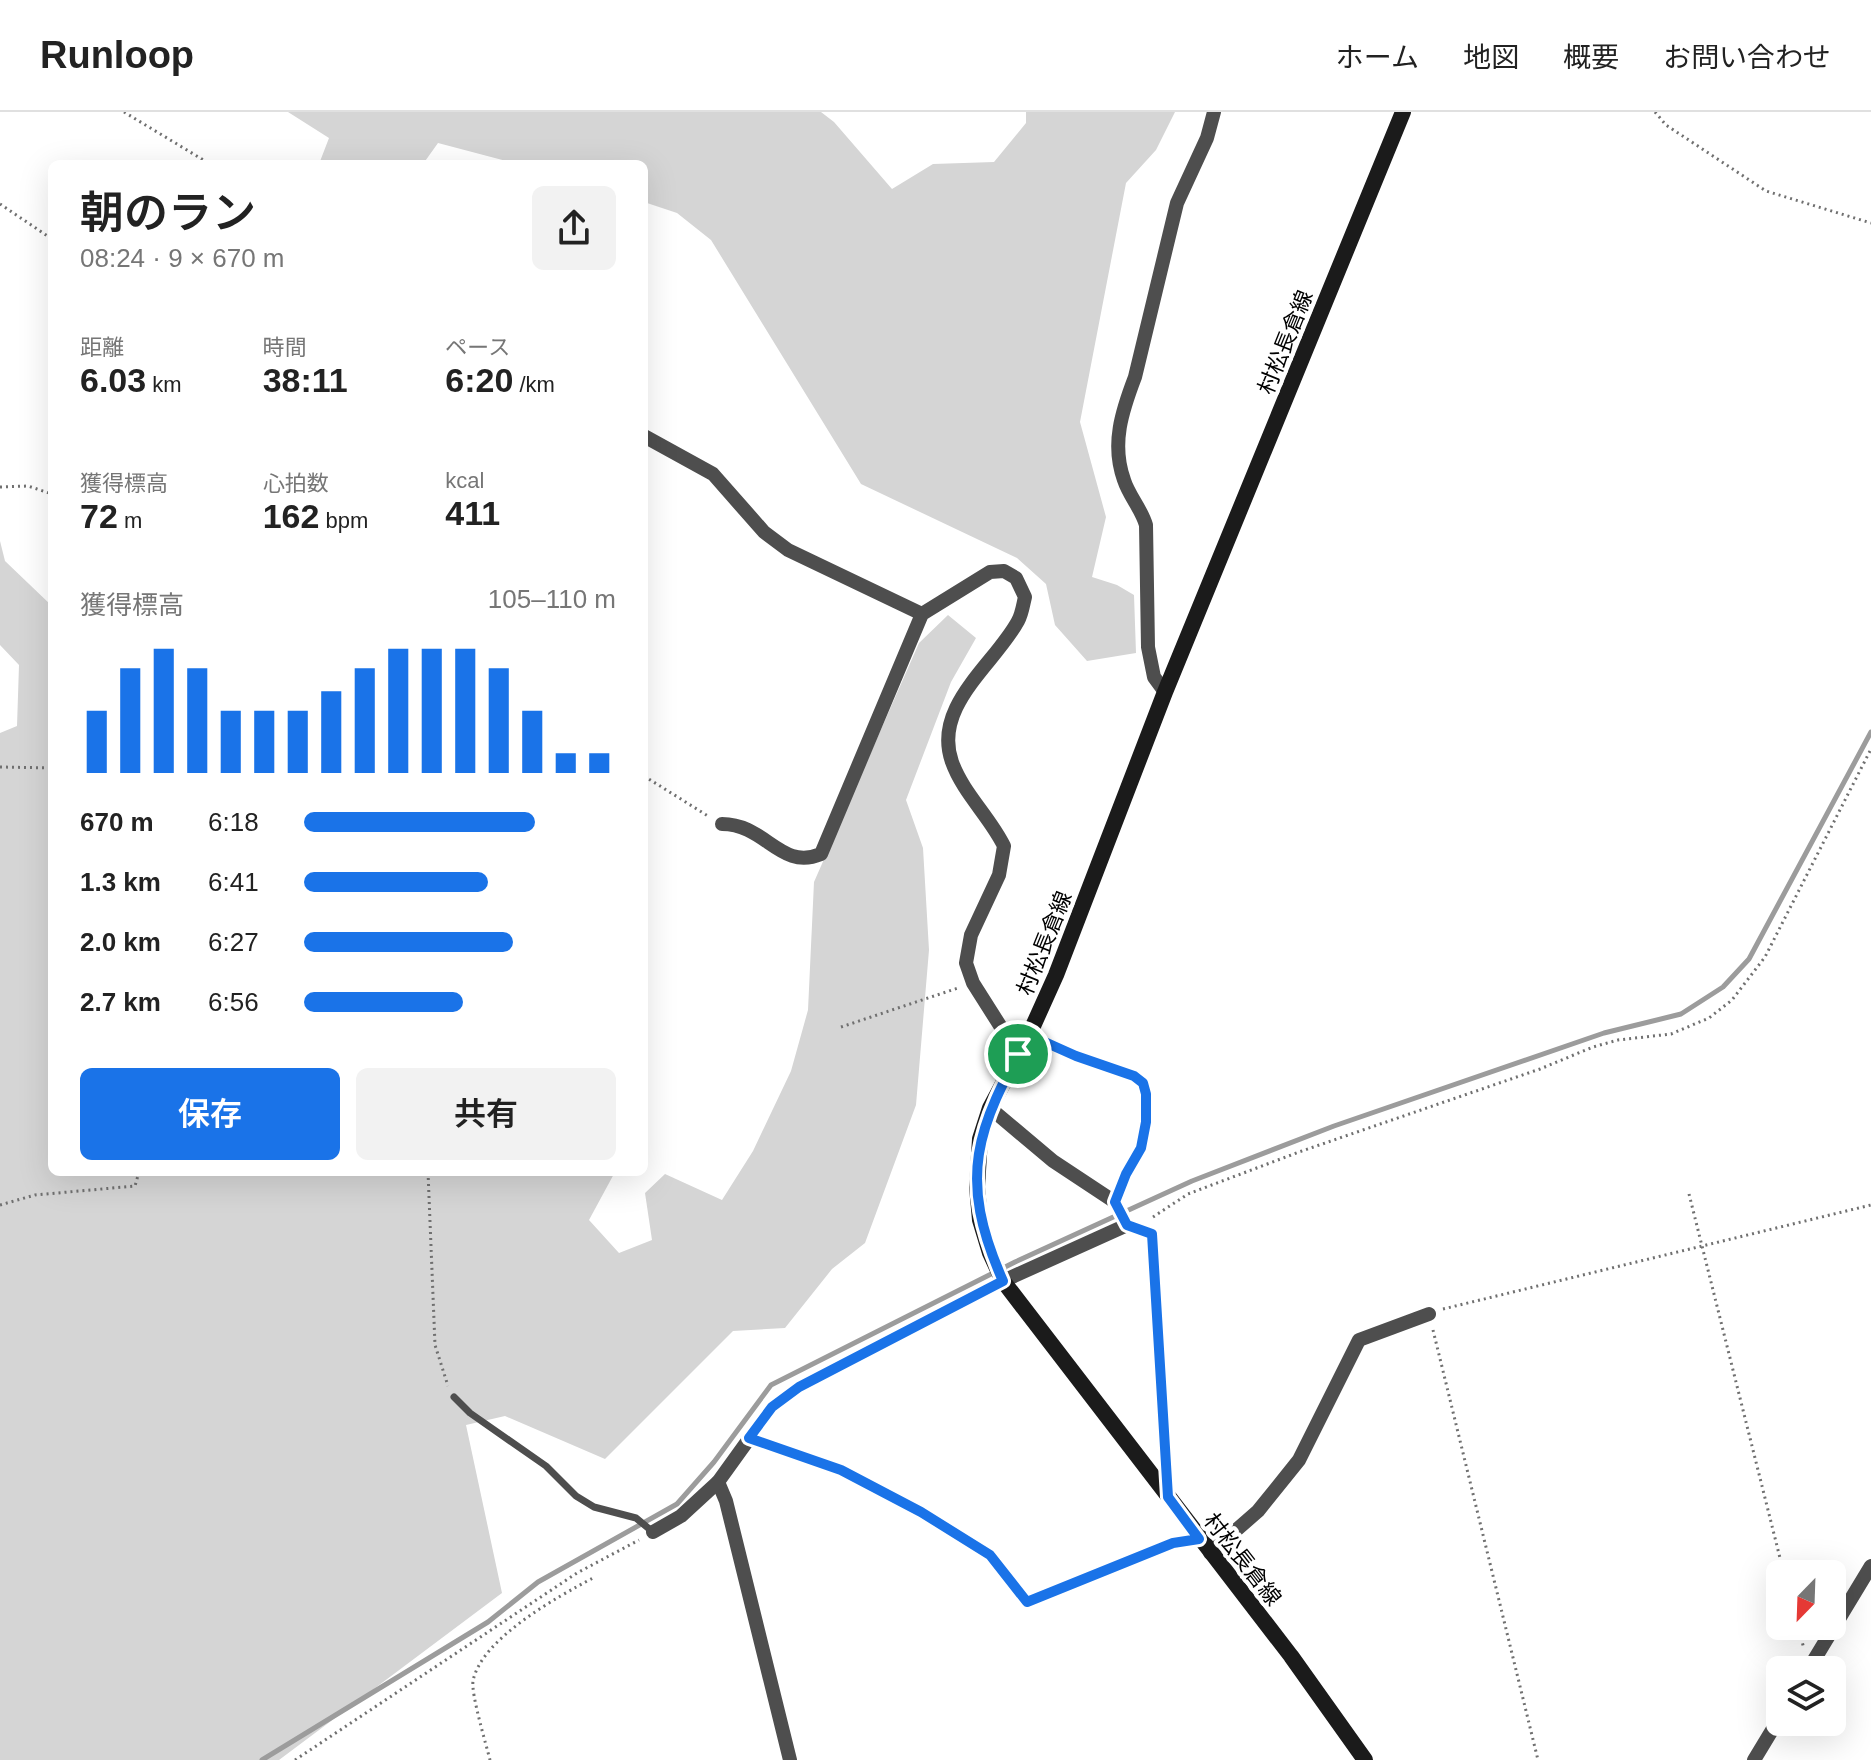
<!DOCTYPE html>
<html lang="ja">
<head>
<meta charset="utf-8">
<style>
  :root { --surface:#fff; --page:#f2f2f2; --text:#222; --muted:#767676; --line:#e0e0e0; --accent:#1a73e8 }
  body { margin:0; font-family:Helvetica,"Noto Sans JP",sans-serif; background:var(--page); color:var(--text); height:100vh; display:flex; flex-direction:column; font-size:30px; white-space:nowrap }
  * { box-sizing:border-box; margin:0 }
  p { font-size:26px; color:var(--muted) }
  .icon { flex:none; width:44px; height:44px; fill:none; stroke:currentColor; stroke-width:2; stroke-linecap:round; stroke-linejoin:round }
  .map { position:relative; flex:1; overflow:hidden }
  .drawer { position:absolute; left:48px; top:48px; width:600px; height:1016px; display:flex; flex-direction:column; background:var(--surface); border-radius:12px; box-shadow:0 8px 32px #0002 }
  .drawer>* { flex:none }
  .needle { width:52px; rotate:203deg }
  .fabs { position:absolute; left:1766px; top:1448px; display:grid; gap:16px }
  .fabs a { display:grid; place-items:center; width:80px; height:80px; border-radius:12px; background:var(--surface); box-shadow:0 8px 32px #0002; font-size:40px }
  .pin { position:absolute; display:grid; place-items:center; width:68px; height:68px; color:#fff; margin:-34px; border:4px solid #fff; border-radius:50%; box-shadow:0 2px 8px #0007 }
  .round { display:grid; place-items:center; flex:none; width:84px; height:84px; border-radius:12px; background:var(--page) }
  .summary { display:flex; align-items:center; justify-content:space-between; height:136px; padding:0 32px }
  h1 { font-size:44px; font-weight:600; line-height:60px }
  .stats { display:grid; grid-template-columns:repeat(3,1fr); gap:12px; height:136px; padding:8px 32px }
  .stats div { display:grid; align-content:center }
  .stats b { font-size:34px; font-weight:600 }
  .stats small { font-size:22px; font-weight:400 }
  .stats p { font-size:22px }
  .chart { height:224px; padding:16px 32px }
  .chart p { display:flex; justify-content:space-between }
  .chart svg { width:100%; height:144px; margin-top:8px; stroke:var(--accent); stroke-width:6 }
  .primary-button { display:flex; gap:16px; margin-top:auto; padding:16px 32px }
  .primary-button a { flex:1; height:92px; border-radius:12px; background:var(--accent); color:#fff; font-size:32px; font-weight:600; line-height:92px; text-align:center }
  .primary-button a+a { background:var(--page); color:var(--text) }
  ul { padding:0 32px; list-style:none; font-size:26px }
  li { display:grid; grid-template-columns:128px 96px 1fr; align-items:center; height:60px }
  li i { height:20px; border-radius:10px; background:var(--accent) }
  header { display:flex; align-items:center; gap:48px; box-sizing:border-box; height:112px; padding:0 40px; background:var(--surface); border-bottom:2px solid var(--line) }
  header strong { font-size:38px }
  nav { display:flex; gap:44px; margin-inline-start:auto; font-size:28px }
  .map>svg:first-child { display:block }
  .green { fill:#d5d5d5 }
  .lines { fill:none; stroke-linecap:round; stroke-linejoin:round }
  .stream { stroke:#9c9c9c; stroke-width:5 }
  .path { stroke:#707070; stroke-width:3; stroke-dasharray:2 4; stroke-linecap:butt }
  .service { stroke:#4e4e4e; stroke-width:7 }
  .minor { stroke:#4e4e4e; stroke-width:14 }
  .secondary { stroke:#1b1b1b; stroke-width:16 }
  .route-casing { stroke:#fff; stroke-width:16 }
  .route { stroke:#1a73e8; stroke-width:10 }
  .labels { text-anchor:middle; stroke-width:8; stroke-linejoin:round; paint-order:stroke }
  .street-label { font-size:22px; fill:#000; stroke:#fff }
</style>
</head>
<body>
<header>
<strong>Runloop</strong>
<nav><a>ホーム</a><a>地図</a><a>概要</a><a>お問い合わせ</a></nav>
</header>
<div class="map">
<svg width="1871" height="1648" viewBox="0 0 1871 1648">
  <rect width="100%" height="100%" fill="#fff"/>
  <g class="green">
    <polygon points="288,0 821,0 834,10 892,77 933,52 994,50 1026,11 1026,0 1175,0 1156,38 1126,71 1080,310 1106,405 1092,465 1117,473 1134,483 1136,541 1087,549 1055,513 1046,472 1017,446 861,372 711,128 677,101 644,90 644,52 518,52 438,31 423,52 319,52 329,26"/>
    <polygon points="0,429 5,449 52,494 52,1060 615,1060 589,1108 619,1141 652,1128 645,1081 665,1062 722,1088 753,1039 791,959 808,898 814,770 919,531 948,503 976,526 951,570 906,688 923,736 929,838 916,993 865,1131 832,1157 785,1216 733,1219 605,1347 505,1304 466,1313 502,1481 279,1648 0,1648 0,621 17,614 19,553 0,533"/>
  </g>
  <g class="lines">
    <polyline class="stream" points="262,1648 488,1510 538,1470 677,1392 714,1350 771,1273 1015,1150 1192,1069 1334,1014 1604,921 1681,902 1723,875 1749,847 1871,620"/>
    <g class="path">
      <polyline points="124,0 210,52"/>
      <polyline points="1655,0 1666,13 1766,79 1871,111"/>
      <polyline points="0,92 52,127"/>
      <polyline points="0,375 28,374 52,382"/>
      <polyline points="0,655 52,656"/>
      <polyline points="644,664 708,704"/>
      <polyline points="841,915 958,876"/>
      <polyline points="428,1060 435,1233 448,1274"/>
      <polyline points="1689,1082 1784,1462"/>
      <polyline points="0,1093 35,1083 135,1074 139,1060"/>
      <polyline points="1153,1105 1188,1082 1299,1040 1540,957 1593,935 1618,928 1671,922 1709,906 1732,888 1765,845 1871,637"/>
      <polyline points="1443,1197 1871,1093"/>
      <polyline points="1433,1218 1538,1648"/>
      <polyline points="1798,1514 1804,1537"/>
      <polyline points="295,1648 577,1461 639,1428"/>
      <path d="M490,1648C486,1632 471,1582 473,1569C481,1527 557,1485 593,1466"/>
    </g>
    <g class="service">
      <polyline points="454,1285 470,1301 546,1354 576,1384 594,1395 636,1406 653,1420"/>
      <polyline points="749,1326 841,1358 921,1400 990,1443 1027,1490 1173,1431 1199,1427"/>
    </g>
    <g class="minor">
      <polyline points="644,324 713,362 764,420 788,438 922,502"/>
      <path d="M1165,580L1154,565L1148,535L1146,413C1141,396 1129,384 1124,368C1111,332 1122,299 1135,265L1177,91L1207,26L1214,0"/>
      <path d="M722,712C766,712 780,759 821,742L922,502L990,460L1004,459L1016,466L1025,485C1023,493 1022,502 1018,509C995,552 932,594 952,650C963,681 990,705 1004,734L999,763L971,823L966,851L973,871L1018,942"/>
      <polyline points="1029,923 1076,944 1134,964 1143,971 1146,982 1146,1010 1141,1036 1126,1062 1115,1090"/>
      <polyline points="990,996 1053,1049 1115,1090 1127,1113"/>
      <polyline points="718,1370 726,1389 790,1648"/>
      <polyline points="653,1420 681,1404 718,1370 772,1295 799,1275 1003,1169 1127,1113 1152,1122 1168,1385"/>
      <polyline points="1210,1441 1258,1399 1299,1348 1359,1228 1429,1202"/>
      <polyline points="1808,1558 1871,1454"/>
      <polyline points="1754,1648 1780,1605"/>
    </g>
    <polyline class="secondary" points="1365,1648 1291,1544 1003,1169 990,1141 980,1108 977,1075 980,1027 990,996 1029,923 1056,863 1165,580 1403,0"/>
  </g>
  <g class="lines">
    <g class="route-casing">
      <path id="route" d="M1029,923L1076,944L1134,964L1143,971L1146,982V1010L1141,1036L1126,1062L1115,1090L1127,1113L1152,1122L1168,1385L1199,1427L1173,1431L1027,1490L990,1443L921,1400L841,1358L749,1326L772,1295L799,1275L1003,1169C957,1065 976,1017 1029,923Z"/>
    </g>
    <use href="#route" class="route"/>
  </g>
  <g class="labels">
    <g class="street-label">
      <text transform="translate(1285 230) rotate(-68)" y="8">村松長倉線</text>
      <text transform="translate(1044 831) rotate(-68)" y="8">村松長倉線</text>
      <text transform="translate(1243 1447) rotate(52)" y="8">村松長倉線</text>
    </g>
  </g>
</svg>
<div class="fabs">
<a><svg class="needle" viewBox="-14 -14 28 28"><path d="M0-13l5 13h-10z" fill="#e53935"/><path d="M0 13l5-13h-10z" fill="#767676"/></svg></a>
<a><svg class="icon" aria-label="layers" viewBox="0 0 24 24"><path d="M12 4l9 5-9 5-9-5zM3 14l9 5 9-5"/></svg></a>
</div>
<div class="pin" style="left:1018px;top:942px;background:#1e9e55"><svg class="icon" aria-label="arrive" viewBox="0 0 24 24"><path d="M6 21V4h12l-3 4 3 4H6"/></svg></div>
<section class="drawer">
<div class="summary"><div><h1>朝のラン</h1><p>08:24 · 9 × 670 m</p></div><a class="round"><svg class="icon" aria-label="share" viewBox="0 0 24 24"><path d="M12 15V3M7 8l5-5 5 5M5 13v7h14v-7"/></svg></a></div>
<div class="stats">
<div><p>距離</p><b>6.03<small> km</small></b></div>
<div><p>時間</p><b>38:11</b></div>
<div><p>ペース</p><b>6:20<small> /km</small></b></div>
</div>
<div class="stats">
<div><p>獲得標高</p><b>72<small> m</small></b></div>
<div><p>心拍数</p><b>162<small> bpm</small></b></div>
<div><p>kcal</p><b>411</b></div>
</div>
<div class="chart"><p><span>獲得標高</span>105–110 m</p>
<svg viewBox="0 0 160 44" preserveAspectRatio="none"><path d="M5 44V25M15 44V12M25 44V6M35 44V12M45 44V25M55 44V25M65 44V25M75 44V19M85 44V12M95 44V6M105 44V6M115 44V6M125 44V12M135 44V25M145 44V38M155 44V38"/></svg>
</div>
<ul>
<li><b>670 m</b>6:18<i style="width:74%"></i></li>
<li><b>1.3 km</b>6:41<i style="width:59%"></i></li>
<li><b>2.0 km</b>6:27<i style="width:67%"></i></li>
<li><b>2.7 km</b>6:56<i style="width:51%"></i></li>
</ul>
<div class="primary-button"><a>保存</a><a>共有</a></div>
</section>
</div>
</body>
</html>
